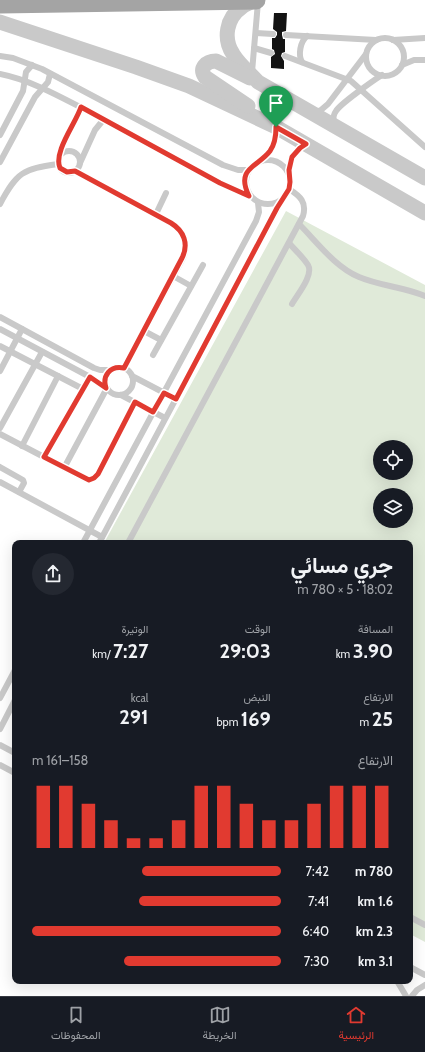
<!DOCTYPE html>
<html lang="ar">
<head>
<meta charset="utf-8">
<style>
  :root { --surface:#171b24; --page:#242831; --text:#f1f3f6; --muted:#9ea1a6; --line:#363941; --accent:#e13a30 }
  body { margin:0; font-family:Cabin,Vazirmatn,sans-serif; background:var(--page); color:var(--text); direction:rtl; height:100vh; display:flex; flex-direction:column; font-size:15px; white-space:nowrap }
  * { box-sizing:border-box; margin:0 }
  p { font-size:13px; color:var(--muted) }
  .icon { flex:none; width:22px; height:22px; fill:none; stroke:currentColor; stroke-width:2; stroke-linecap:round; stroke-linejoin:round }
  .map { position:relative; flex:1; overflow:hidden; direction:ltr }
  .sheet { position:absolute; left:12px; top:540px; width:401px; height:444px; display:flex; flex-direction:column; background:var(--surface); border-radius:8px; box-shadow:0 4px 16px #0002; direction:rtl }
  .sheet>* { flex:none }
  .tools { position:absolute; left:373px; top:440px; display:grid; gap:8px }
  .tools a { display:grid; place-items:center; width:40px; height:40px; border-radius:50%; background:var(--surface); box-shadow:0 4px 16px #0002; font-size:20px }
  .pin { position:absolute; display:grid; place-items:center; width:34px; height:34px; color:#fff; margin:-41px -17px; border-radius:50% 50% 50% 0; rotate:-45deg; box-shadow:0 0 4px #0007 }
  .pin .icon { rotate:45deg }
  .round { display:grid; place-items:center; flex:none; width:42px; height:42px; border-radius:21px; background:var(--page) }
  .headline { display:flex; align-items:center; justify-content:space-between; height:68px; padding:0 20px }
  h1 { font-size:22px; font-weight:700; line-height:30px }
  .stats { display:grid; grid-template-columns:repeat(3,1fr); gap:6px; height:68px; padding:4px 20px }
  .stats div { display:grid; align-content:center }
  .stats b { font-size:20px; font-weight:700 }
  .stats small { font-size:11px; font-weight:400 }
  .stats p { font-size:11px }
  .chart { height:112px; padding:8px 20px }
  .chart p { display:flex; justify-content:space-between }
  .chart svg { width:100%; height:72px; margin-top:4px; stroke:var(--accent); stroke-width:6 }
  ul { padding:0 20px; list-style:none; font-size:13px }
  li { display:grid; grid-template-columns:64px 48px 1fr; align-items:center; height:30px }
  li i { height:10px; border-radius:5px; background:var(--accent) }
  .menu { display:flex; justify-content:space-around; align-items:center; height:56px; border-top:1px solid var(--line); background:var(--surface); font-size:11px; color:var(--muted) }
  .menu a { display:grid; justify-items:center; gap:2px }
  .menu .selected { color:var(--accent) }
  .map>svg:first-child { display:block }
  .green { fill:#e0ead9; fill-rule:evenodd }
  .building { fill:#131313 }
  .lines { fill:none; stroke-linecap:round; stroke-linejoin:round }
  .service { stroke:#c9c9c9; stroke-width:6 }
  .tertiary { stroke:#c9c9c9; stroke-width:15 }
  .primary { stroke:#a4a4a4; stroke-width:19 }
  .route-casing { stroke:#fff; stroke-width:8 }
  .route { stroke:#e13a30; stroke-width:5 }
</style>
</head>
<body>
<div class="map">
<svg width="425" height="996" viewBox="0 0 425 996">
  <rect width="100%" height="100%" fill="#fff"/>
  <path class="green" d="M286,211L425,285V942L410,934V543H104ZM380,447H406V473H380ZM380,495H406V521H380Z"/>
  <polygon class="building" points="274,13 287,13 286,31 282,32 282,35 283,39 285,39 285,52 282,53 281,56 284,61 284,69 271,68 271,57 275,54 274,50 272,49 272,38 275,38 277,35 277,32 273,29"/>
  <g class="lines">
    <g class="service">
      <polyline points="256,33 273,34"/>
      <polyline points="286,35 376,40"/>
      <circle cx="385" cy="57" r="19"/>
      <polyline points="393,40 425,38"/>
      <polyline points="254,48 271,53"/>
      <polyline points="0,56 13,58 42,69 223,165 238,170 248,170"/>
      <polyline points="285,56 351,81 425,147"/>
      <path d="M302,62C298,55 300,42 307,36"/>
      <polyline points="402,65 414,60 425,60"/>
      <polyline points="252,72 258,2"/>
      <path d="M0,74C30,80 57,95 84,109C140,137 192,172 249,196"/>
      <polyline points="315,113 321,110 328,104 366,54"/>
      <path d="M334,123C333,119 333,115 336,111C340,104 374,80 382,75"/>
      <polyline points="0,135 23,91 26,72 32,65"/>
      <circle cx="69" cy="162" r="11"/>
      <path d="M60,156C63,138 75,124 81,107"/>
      <circle cx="268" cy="182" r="22"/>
      <path d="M261,160C271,152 276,142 276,129"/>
      <polyline points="0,162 35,97 48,82 50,74"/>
      <polyline points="80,163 95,130 104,119"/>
      <path d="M75,171L171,223C184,232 189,244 183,258L124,368"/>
      <path d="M289,174C289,162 293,152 304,145"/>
      <path d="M0,204C17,172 23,169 58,164"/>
      <polyline points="156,214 166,193"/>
      <path d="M299,224C317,242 335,267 359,277C380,286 404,287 425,296"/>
      <path d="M289,243C295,250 303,257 308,265C314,275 297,295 292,304"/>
      <polyline points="173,276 191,286"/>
      <polyline points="0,317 94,368 100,370 111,370"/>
      <polyline points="0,329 90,377 107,388 64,468"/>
      <polyline points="144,331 161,340"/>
      <polyline points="0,346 83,389"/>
      <polyline points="153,355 203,265"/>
      <circle cx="119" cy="381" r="14"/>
      <polyline points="0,371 22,329"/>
      <polyline points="132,376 176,399"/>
      <polyline points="121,395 165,418"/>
      <polyline points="0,428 42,352"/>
      <polyline points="0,434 86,479 92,479 98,474 135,402"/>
      <polyline points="22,446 58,376"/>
      <polyline points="44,457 90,377"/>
      <polyline points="0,467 23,480 24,483 19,492"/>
      <polyline points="0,482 102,537"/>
      <polyline points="83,543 256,221 259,212 258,203"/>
      <polyline points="99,543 282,200"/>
      <path d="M128,543L303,216C307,202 300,196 289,189"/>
      <polyline points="0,698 15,670"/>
      <polyline points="0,729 15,700"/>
      <polyline points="0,745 15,753"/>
      <polyline points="0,765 15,773"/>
      <polyline points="410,917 425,925"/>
      <polyline points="410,967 425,975"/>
      <polyline points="397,981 406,996"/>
      <polyline points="412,996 417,990 425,985"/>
    </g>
    <g class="tertiary">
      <path d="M256,0C251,2 246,4 242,7C226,18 223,39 233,54C239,64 250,73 258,82L425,178"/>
      <polyline points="0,22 136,67 189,86 276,127 425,213"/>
      <path d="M248,106L205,77C199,68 206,61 216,61L250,78"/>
    </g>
    <polyline class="primary" points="0,4 256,0"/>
  </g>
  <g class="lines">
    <g class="route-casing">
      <path id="route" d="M81,107L220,183L249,196C235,168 258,167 270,151C275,144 276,136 276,127L306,144L300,148L292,157L289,170L290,182L289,189L277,208L176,399L164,393L153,412L135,402L98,474L94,478L89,480L44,457L90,377L106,388C102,376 110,365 124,368L182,258C189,244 184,231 171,223L75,171L67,172L60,168C53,152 76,123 81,107Z"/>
    </g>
    <use href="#route" class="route"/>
  </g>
</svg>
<div class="tools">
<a><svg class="icon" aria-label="locate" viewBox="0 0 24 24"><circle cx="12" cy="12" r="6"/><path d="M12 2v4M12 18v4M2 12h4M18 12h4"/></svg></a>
<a><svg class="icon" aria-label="layers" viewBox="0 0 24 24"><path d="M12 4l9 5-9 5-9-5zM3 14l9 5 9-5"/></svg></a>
</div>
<div class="pin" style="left:276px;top:127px;background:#1e9e55"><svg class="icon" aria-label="arrive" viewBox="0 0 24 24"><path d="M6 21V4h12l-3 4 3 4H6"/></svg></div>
<section class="sheet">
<div class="headline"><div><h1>جري مسائي</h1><p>18:02 · 5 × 780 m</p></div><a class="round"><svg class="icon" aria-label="share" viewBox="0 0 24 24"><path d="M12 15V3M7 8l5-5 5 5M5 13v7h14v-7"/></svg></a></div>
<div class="stats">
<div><p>المسافة</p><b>3.90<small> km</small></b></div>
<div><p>الوقت</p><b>29:03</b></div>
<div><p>الوتيرة</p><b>7:27<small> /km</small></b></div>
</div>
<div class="stats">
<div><p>الارتفاع</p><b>25<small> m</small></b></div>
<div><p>النبض</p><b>169<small> bpm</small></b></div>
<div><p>kcal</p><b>291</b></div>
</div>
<div class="chart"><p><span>الارتفاع</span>158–161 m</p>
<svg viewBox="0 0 160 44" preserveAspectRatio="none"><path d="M5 44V6M15 44V6M25 44V17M35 44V27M45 44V38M55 44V38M65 44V27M75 44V6M85 44V6M95 44V17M105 44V27M115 44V27M125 44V17M135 44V6M145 44V6M155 44V6"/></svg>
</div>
<ul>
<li><b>780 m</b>7:42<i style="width:56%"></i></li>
<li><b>1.6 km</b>7:41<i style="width:57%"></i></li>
<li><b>2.3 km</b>6:40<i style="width:100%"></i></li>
<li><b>3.1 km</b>7:30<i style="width:63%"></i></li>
</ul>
</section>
</div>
<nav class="menu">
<a class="selected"><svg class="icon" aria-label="home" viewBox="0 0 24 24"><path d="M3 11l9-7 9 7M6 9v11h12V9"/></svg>الرئيسية</a>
<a><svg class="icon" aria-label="map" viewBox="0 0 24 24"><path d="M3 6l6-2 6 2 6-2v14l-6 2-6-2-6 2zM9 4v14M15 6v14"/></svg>الخريطة</a>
<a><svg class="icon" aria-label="saved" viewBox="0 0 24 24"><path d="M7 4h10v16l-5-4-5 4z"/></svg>المحفوظات</a>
</nav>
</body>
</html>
